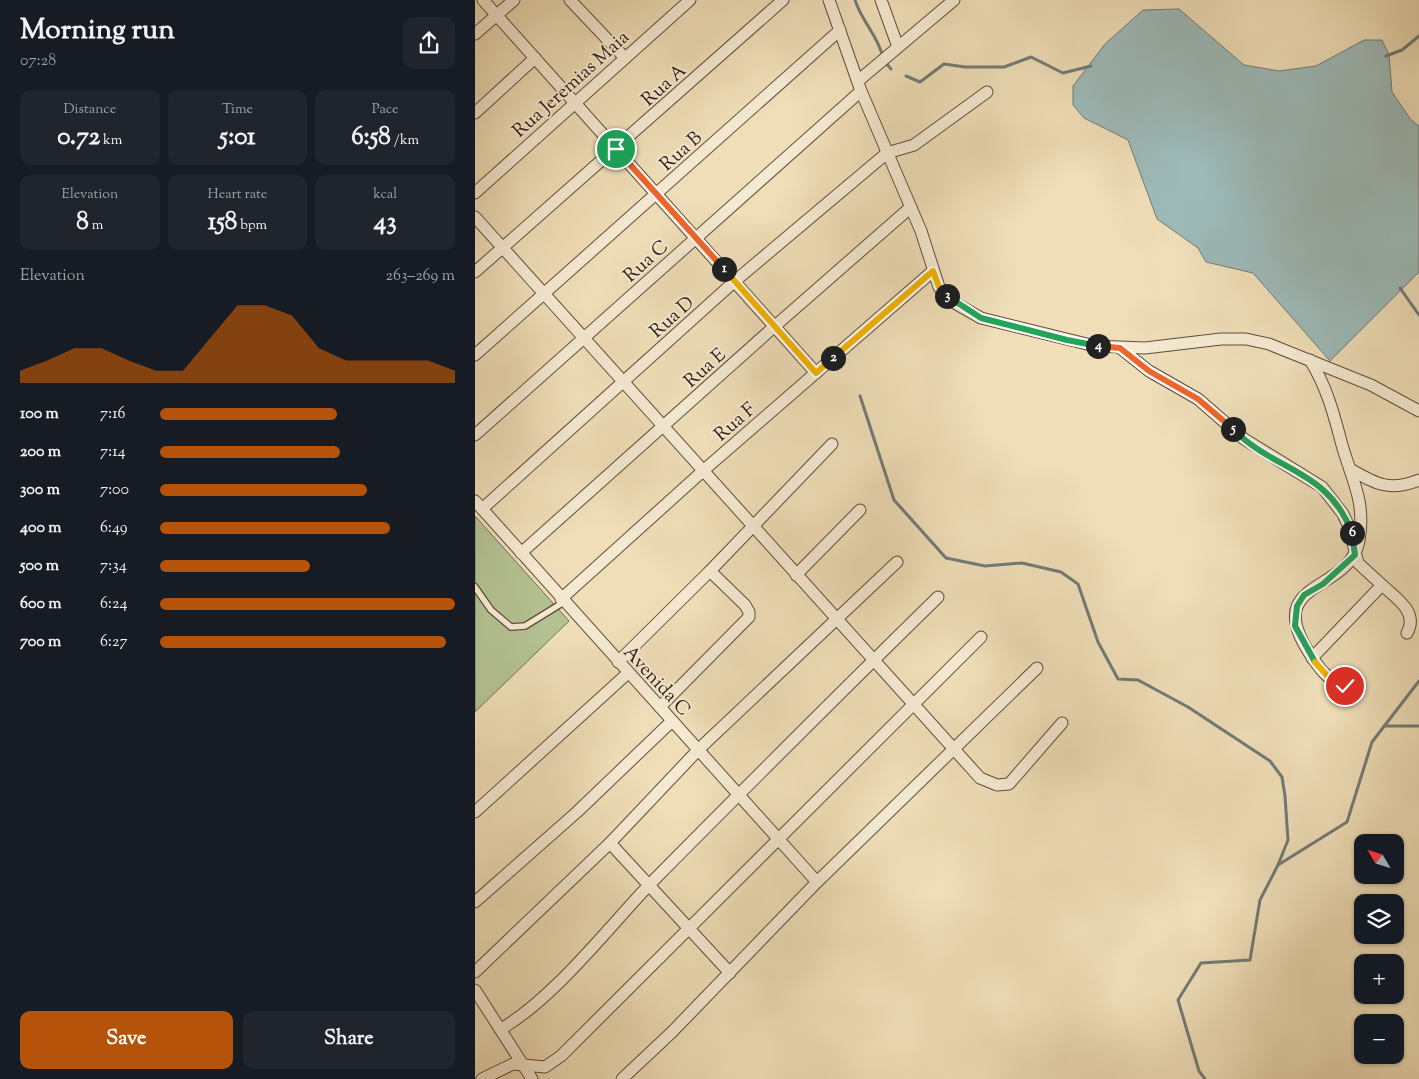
<!DOCTYPE html>
<html lang="en">
<head>
<meta charset="utf-8">
<style>
  :root { --surface:#171b24; --page:#20242c; --text:#f1f3f6; --muted:#9ea1a6; --accent:#b45309 }
  body { margin:0; font-family:"Sorts Mill Goudy",serif; background:var(--page); color:var(--text); height:100vh; display:flex; flex-direction:column; font-size:19px; white-space:nowrap }
  * { box-sizing:border-box; margin:0 }
  p { font-size:16px; color:var(--muted) }
  .icon { flex:none; width:28px; height:28px; fill:none; stroke:currentColor; stroke-width:2; stroke-linecap:round; stroke-linejoin:round }
  .map { position:relative; flex:1; overflow:hidden }
  .panel { display:flex; flex-direction:column; background:var(--surface); width:475px }
  .panel>* { flex:none }
  .needle { width:32px; rotate:308deg }
  .tools { position:absolute; left:879px; top:834px; display:grid; gap:10px }
  .tools a { display:grid; place-items:center; width:50px; height:50px; border-radius:10px; background:var(--surface); box-shadow:0 1px 4px #0004; font-size:25px }
  .pin { position:absolute; display:grid; place-items:center; width:42px; height:42px; color:#fff; margin:-21px; border:2px solid #fff; border-radius:50%; box-shadow:0 1px 5px #0007 }
  .km { position:absolute; width:25px; height:25px; margin:-12px; border-radius:50%; background:#222; color:#fff; font-size:14px; line-height:25px; text-align:center }
  .round { display:grid; place-items:center; flex:none; width:52px; height:52px; border-radius:10px; background:var(--page) }
  .head { display:flex; align-items:center; justify-content:space-between; height:85px; padding:0 20px }
  h1 { font-size:28px; font-weight:700; line-height:38px }
  .metrics { display:grid; grid-template-columns:repeat(3,1fr); gap:8px; height:85px; padding:5px 20px }
  .metrics div { display:grid; align-content:center; border-radius:10px; background:var(--page); text-align:center }
  .metrics b { font-size:25px; font-weight:700 }
  .metrics small { font-size:14px; font-weight:400 }
  .metrics p { font-size:14px }
  .chart { height:140px; padding:10px 20px }
  .chart p { display:flex; justify-content:space-between }
  .chart svg { width:100%; height:90px; margin-top:5px; fill:var(--accent); opacity:.7 }
  .cta { display:flex; gap:10px; margin-top:auto; padding:10px 20px }
  .cta a { flex:1; height:58px; border-radius:10px; background:var(--accent); color:#fff; font-size:20px; font-weight:700; line-height:58px; text-align:center }
  .cta a+a { background:var(--page); color:var(--text) }
  ul { padding:0 20px; list-style:none; font-size:16px }
  li { display:grid; grid-template-columns:80px 60px 1fr; align-items:center; height:38px }
  li i { height:12px; border-radius:6px; background:var(--accent) }
  main { display:flex; flex:1; min-height:0 }
  .map>svg:first-child { display:block }
  .green { fill:#b4c293; stroke:#726f54 }
  .water { fill:#9dbab9; stroke:#717b77 }
  .lines { fill:none; stroke-linecap:round; stroke-linejoin:round }
  .stream { stroke:#717b77; stroke-width:3 }
  .lane-casing { stroke:#5f4c3e; stroke-width:8 }
  .street-casing { stroke:#5f4c3e; stroke-width:13 }
  .lane { stroke:#f5ead1; stroke-width:5.5 }
  .street { stroke:#f5ead1; stroke-width:11 }
  .split-1-casing { stroke:#fff; stroke-width:10 }
  .split-2-casing { stroke:#fff; stroke-width:10 }
  .split-3-casing { stroke:#fff; stroke-width:10 }
  .split-4-casing { stroke:#fff; stroke-width:10 }
  .split-5-casing { stroke:#fff; stroke-width:10 }
  .split-6-casing { stroke:#fff; stroke-width:10 }
  .split-7-casing { stroke:#fff; stroke-width:10 }
  .split-8-casing { stroke:#fff; stroke-width:10 }
  .split-1 { stroke:#f0652b; stroke-width:6 }
  .split-2 { stroke:#f5b400; stroke-width:6 }
  .split-3 { stroke:#f5b400; stroke-width:6 }
  .split-4 { stroke:#22a559; stroke-width:6 }
  .split-5 { stroke:#f0652b; stroke-width:6 }
  .split-6 { stroke:#22a559; stroke-width:6 }
  .split-7 { stroke:#22a559; stroke-width:6 }
  .split-8 { stroke:#f5b400; stroke-width:6 }
  .labels { text-anchor:middle; stroke-width:4; stroke-linejoin:round; paint-order:stroke }
  .street-label { font-size:19px; fill:#2f1c15; stroke:#f5ead1 }
</style>
</head>
<body>
<main>
<section class="panel">
<div class="head"><div><h1>Morning run</h1><p>07:28</p></div><a class="round"><svg class="icon" aria-label="share" viewBox="0 0 24 24"><path d="M12 15V3M7 8l5-5 5 5M5 13v7h14v-7"/></svg></a></div>
<div class="metrics">
<div><p>Distance</p><b>0.72<small> km</small></b></div>
<div><p>Time</p><b>5:01</b></div>
<div><p>Pace</p><b>6:58<small> /km</small></b></div>
</div>
<div class="metrics">
<div><p>Elevation</p><b>8<small> m</small></b></div>
<div><p>Heart rate</p><b>158<small> bpm</small></b></div>
<div><p>kcal</p><b>43</b></div>
</div>
<div class="chart"><p><span>Elevation</span>263–269 m</p>
<svg viewBox="0 0 160 44" preserveAspectRatio="none"><path d="M0 44V38L10 33L20 27L30 27L40 33L50 38L60 38L70 22L80 6L90 6L100 11L110 27L120 33L130 33L140 33L150 33L160 38V44z"/></svg>
</div>
<ul>
<li><b>100 m</b>7:16<i style="width:60%"></i></li>
<li><b>200 m</b>7:14<i style="width:61%"></i></li>
<li><b>300 m</b>7:00<i style="width:70%"></i></li>
<li><b>400 m</b>6:49<i style="width:78%"></i></li>
<li><b>500 m</b>7:34<i style="width:51%"></i></li>
<li><b>600 m</b>6:24<i style="width:100%"></i></li>
<li><b>700 m</b>6:27<i style="width:97%"></i></li>
</ul>
<div class="cta"><a>Save</a><a>Share</a></div>
</section>
<div class="map">
<svg width="944" height="1079" viewBox="0 0 944 1079">
  <rect width="100%" height="100%" fill="#efdeb8"/>
  <filter id="stains"><feTurbulence type="fractalNoise" baseFrequency=".004" numOctaves="4"/><feColorMatrix values="0 0 0 0 .2 0 0 0 0 .09 0 0 0 0 .02 0 0 0 .5 -.17"/></filter>
  <radialGradient id="worn" r=".72"><stop offset=".6" stop-color="#630" stop-opacity="0"/><stop offset="1" stop-color="#630" stop-opacity=".3"/></radialGradient>
  <polygon class="green" points="0,516 94,621 0,712"/>
  <polygon class="water" points="704,9 769,65 804,71 841,66 889,40 907,40 914,55 917,92 936,120 944,126 944,272 855,361 778,273 731,262 723,248 682,219 653,140 609,118 598,105 598,86 630,44 668,10"/>
  <g class="lines">
    <g class="stream">
      <path d="M380,0C387,22 402,34 408,57"/>
      <polyline points="911,56 927,50 944,36"/>
      <polyline points="410,62 416,69"/>
      <polyline points="431,76 445,82 469,64 490,67 529,67 556,57 588,73 616,66"/>
      <polyline points="925,288 944,315"/>
      <polyline points="385,396 419,500 471,558 510,566 547,563 586,572 603,584 623,642 643,679 663,680 713,707 795,761 807,777 810,796 813,840 803,865"/>
      <polyline points="909,726 944,726"/>
      <polyline points="730,1079 724,1071 703,1000 726,963 775,960 785,900 803,865 872,822 897,742 944,681"/>
    </g>
    <g class="lane-casing">
      <polyline id="lane" points="0,587 16,610 36,627 50,626 89,602"/>
    </g>
    <g class="street-casing">
      <g id="street">
        <polyline points="8,0 341,373"/>
        <polyline points="95,0 150,58"/>
        <polyline points="354,0 386,91 446,231 464,287 478,302 506,318 620,346 670,348 746,339 771,339 794,344 896,385 944,411"/>
        <polyline points="406,0 423,47"/>
        <polyline points="0,34 39,0"/>
        <polyline points="383,81 479,0"/>
        <polyline points="0,113 60,58"/>
        <polyline points="0,193 215,0"/>
        <polyline points="0,217 505,778 522,785 534,784 587,723"/>
        <polyline points="0,272 308,0"/>
        <polyline points="645,348 674,371 723,399 769,439 847,487 868,514 874,527 883,563 907,585 837,658"/>
        <polyline points="0,355 365,30"/>
        <path d="M835,360C852,387 859,415 867,445C877,480 891,502 884,541C874,594 786,579 835,654C844,668 853,681 870,686"/>
        <polyline points="0,435 386,91"/>
        <path d="M875,469C901,484 914,492 944,480"/>
        <polyline points="0,501 342,882"/>
        <polyline points="7,509 260,281 412,153 439,145 512,92"/>
        <polyline points="46,553 300,326 436,207"/>
        <polyline points="321,575 385,510"/>
        <path d="M907,585C921,598 944,612 932,633"/>
        <polyline points="86,599 229,470 458,271"/>
        <polyline points="143,662 235,571 357,444"/>
        <polyline points="185,707 274,617 274,612 270,605 235,571"/>
        <polyline points="0,812 153,673"/>
        <polyline points="135,843 255,973"/>
        <polyline points="0,902 102,812 197,721"/>
        <polyline points="0,972 135,843 224,749 422,562"/>
        <polyline points="0,990 57,1079"/>
        <path d="M26,1029C79,998 132,929 175,884C270,788 366,692 463,597"/>
        <polyline points="7,1079 38,1064 70,1067 86,1056 506,637"/>
        <polyline points="147,1079 197,1032 342,882 562,668"/>
      </g>
    </g>
    <use href="#lane" class="lane"/>
    <use href="#street" class="street"/>
  </g>
  <g class="lines">
    <g class="split-1-casing">
      <polyline id="split-1" points="141,149 249,269"/>
    </g>
    <g class="split-2-casing">
      <polyline id="split-2" points="249,269 341,373 358,358"/>
    </g>
    <g class="split-3-casing">
      <polyline id="split-3" points="358,358 458,271 464,287 472,296"/>
    </g>
    <g class="split-4-casing">
      <polyline id="split-4" points="472,296 506,318 592,340 623,346"/>
    </g>
    <g class="split-5-casing">
      <polyline id="split-5" points="623,346 645,348 674,371 723,399 758,429"/>
    </g>
    <g class="split-6-casing">
      <path id="split-6" d="M758,429C800,472 853,469 877,533"/>
    </g>
    <g class="split-7-casing">
      <polyline id="split-7" points="840,662 820,626 822,606 829,595 848,584 880,555 877,533"/>
    </g>
    <g class="split-8-casing">
      <polyline id="split-8" points="840,662 856,680 870,686"/>
    </g>
    <use href="#split-1" class="split-1"/>
    <use href="#split-2" class="split-2"/>
    <use href="#split-3" class="split-3"/>
    <use href="#split-4" class="split-4"/>
    <use href="#split-5" class="split-5"/>
    <use href="#split-6" class="split-6"/>
    <use href="#split-7" class="split-7"/>
    <use href="#split-8" class="split-8"/>
  </g>
  <g class="labels">
    <g class="street-label">
      <text transform="translate(95 83) rotate(-42)" y="7">Rua Jeremias Maia</text>
      <text transform="translate(188 84) rotate(-42)" y="7">Rua A</text>
      <text transform="translate(205 150) rotate(-42)" y="7">Rua B</text>
      <text transform="translate(170 260) rotate(-42)" y="7">Rua C</text>
      <text transform="translate(196 316) rotate(-42)" y="7">Rua D</text>
      <text transform="translate(229 367) rotate(-42)" y="7">Rua E</text>
      <text transform="translate(259 421) rotate(-41)" y="7">Rua F</text>
      <text transform="translate(183 680) rotate(47)" y="7">Avenida C</text>
    </g>
  </g>
  <rect width="100%" height="100%" filter="url(#stains)"/>
  <rect width="100%" height="100%" fill="url(#worn)"/>
</svg>
<div class="tools">
<a><svg class="needle" viewBox="-14 -14 28 28"><path d="M0-13l5 13h-10z" fill="#e53935"/><path d="M0 13l5-13h-10z" fill="#9ea1a6"/></svg></a>
<a><svg class="icon" aria-label="layers" viewBox="0 0 24 24"><path d="M12 4l9 5-9 5-9-5zM3 14l9 5 9-5"/></svg></a>
<a>+</a>
<a>−</a>
</div>
<div class="pin" style="left:141px;top:149px;background:#1e9e55"><svg class="icon" aria-label="arrive" viewBox="0 0 24 24"><path d="M6 21V4h12l-3 4 3 4H6"/></svg></div>
<div class="pin" style="left:870px;top:686px;background:#d93025"><svg class="icon" aria-label="check" viewBox="0 0 24 24"><path d="M5 12l5 5 9-10"/></svg></div>
<b class="km" style="left:249px;top:269px">1</b>
<b class="km" style="left:358px;top:358px">2</b>
<b class="km" style="left:472px;top:296px">3</b>
<b class="km" style="left:623px;top:346px">4</b>
<b class="km" style="left:758px;top:429px">5</b>
<b class="km" style="left:877px;top:533px">6</b>
</div>
</main>
</body>
</html>
